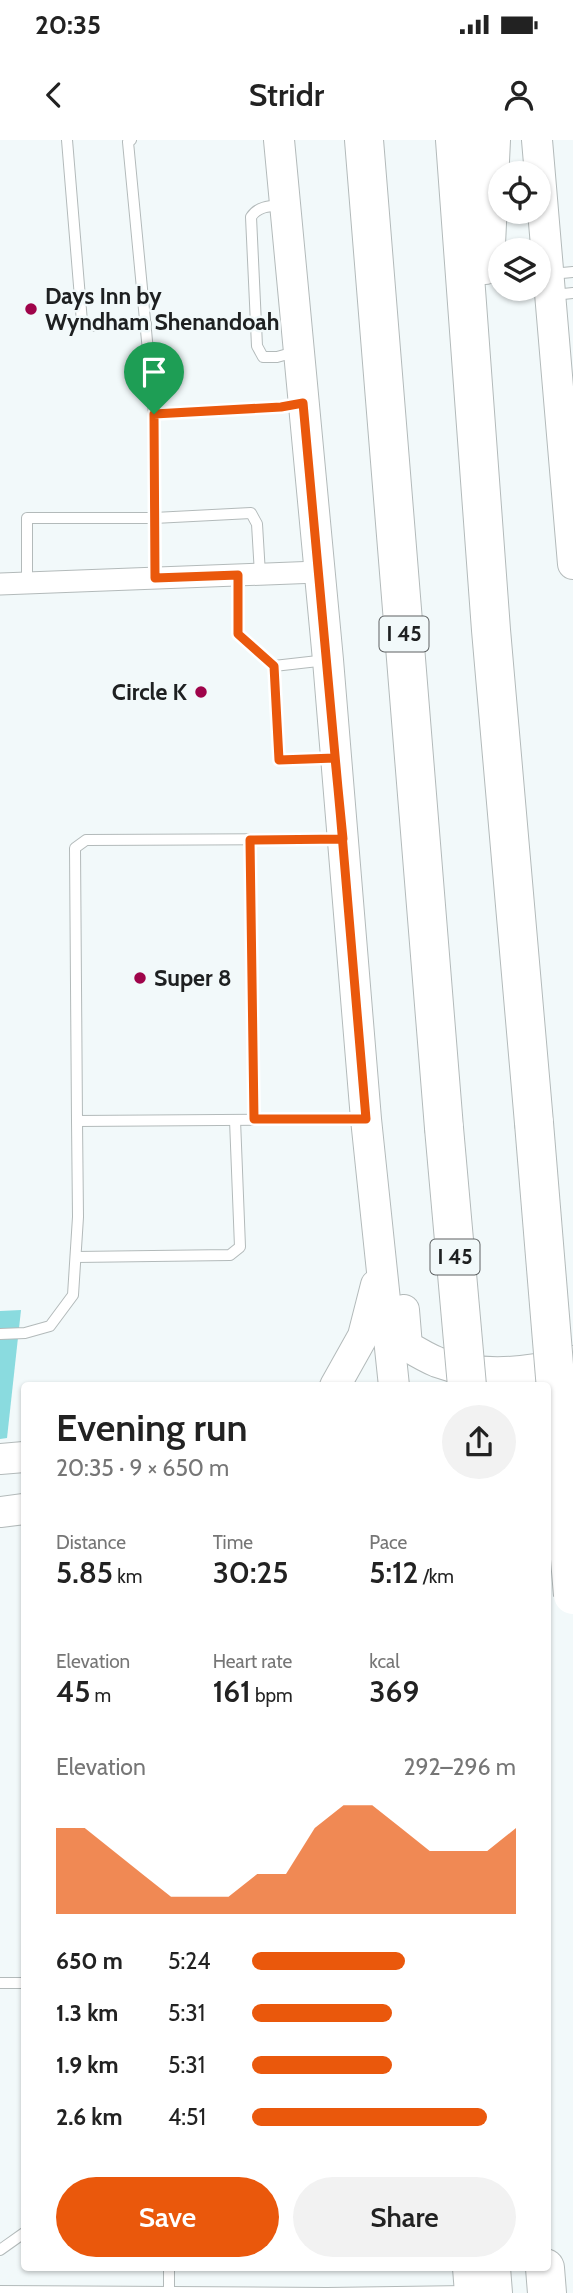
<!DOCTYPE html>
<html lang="en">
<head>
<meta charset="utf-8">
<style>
  :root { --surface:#fff; --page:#f2f2f2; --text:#222; --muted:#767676; --accent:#ea580c }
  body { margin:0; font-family:Cabin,sans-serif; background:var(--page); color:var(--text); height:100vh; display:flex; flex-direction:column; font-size:26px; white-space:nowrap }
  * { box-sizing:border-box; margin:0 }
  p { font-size:23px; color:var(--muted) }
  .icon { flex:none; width:38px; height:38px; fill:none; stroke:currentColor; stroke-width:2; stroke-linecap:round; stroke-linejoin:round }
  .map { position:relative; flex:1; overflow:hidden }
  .side { position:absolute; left:21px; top:1242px; width:530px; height:889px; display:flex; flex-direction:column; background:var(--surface); border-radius:7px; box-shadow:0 2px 5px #0004 }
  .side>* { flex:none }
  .buttons { position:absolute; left:488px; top:21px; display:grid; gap:14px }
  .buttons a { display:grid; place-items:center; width:63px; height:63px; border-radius:50%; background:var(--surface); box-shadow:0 2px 5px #0004; font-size:35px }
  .pin { position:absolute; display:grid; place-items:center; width:60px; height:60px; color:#fff; margin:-72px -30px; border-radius:50% 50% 50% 0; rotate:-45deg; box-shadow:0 0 7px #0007 }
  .pin .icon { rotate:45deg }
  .round { display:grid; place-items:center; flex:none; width:74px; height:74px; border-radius:37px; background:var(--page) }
  .head { display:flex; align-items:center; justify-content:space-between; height:119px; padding:0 35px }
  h1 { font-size:38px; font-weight:600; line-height:52px }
  .stats { display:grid; grid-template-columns:repeat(3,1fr); gap:10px; height:119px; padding:7px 35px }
  .stats div { display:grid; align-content:center }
  .stats b { font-size:30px; font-weight:600 }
  .stats small { font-size:19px; font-weight:400 }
  .stats p { font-size:19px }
  .chart { height:196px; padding:14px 35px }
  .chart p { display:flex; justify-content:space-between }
  .chart svg { width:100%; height:126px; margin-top:7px; fill:var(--accent); opacity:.7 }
  .cta { display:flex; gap:14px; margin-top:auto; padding:14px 35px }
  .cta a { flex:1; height:80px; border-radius:42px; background:var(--accent); color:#fff; font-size:28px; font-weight:600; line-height:80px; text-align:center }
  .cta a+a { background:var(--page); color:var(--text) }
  ul { padding:0 35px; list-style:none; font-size:23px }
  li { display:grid; grid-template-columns:112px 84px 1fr; align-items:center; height:52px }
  li i { height:18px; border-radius:9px; background:var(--accent) }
  .status { display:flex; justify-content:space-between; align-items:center; height:49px; padding:0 35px; background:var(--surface); direction:ltr }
  .status svg { height:19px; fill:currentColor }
  header { display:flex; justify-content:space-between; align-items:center; height:91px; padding:0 35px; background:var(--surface); font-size:32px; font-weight:600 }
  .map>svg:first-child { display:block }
  .green { fill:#8adbdf }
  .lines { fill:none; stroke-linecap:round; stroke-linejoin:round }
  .service-casing { stroke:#b3baba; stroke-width:12 }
  .minor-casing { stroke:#b3baba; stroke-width:23 }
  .secondary-casing { stroke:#b3baba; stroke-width:32 }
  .motorway-casing { stroke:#b3baba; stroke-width:40 }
  .service { stroke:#fff; stroke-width:10 }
  .minor { stroke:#fff; stroke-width:21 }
  .secondary { stroke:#fff; stroke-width:30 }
  .motorway { stroke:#fff; stroke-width:38 }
  .motorway-bridge-casing { stroke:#b3baba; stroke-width:40; stroke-linecap:butt }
  .motorway-bridge { stroke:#fff; stroke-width:38 }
  .route-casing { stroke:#fff; stroke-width:14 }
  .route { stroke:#ea580c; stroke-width:9 }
  .poi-dot { fill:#9f044a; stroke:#f2f9fa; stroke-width:2.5 }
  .labels { text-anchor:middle; stroke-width:5; stroke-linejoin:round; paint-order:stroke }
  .shield { fill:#f2f9fa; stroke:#5e6162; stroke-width:2 }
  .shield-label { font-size:21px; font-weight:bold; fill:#1e2021 }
  .poi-label { font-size:23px; font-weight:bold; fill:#1e2021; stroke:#f2f9fa; text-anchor:start }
</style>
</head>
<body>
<div class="status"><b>20:35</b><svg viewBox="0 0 49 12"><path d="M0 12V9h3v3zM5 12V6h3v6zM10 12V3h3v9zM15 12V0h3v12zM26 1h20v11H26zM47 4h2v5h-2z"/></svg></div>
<header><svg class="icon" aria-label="back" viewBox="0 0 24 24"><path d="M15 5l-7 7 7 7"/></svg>Stridr<svg class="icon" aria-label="person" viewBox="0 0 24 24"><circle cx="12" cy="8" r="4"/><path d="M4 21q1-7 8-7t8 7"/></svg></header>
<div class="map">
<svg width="573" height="2153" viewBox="0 0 573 2153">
  <rect width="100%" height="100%" fill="#f2f9fa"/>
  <polygon class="green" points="21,1170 7,1298 0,1299 0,1171"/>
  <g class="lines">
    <g class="service-casing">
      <g id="service">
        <polyline points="67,0 82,182 86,186 146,184"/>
        <polyline points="131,0 128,2 154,274"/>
        <path d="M283,65C270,66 258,66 251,77L257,206L263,217H277L295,212"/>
        <polyline points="551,134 573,132"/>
        <polyline points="553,155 573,153"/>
        <polyline points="260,434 257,384 251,373 154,378 154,274 281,267 301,263"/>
        <polyline points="238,435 238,494 274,526 279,620 334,618"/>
        <polyline points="27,443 27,378 154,378 155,437"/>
        <polyline points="274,526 327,520"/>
        <polyline points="340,699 86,700 75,708 77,981 364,979"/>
        <polyline points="250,700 254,979"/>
        <polyline points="76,1117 230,1115 240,1107 235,980"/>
        <polyline points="0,1194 25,1193 50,1186 73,1155 78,1077 77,981"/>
        <polyline points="0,1843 24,1843"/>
        <polyline points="0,2110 24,2093"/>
        <polyline points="169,2128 169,2153"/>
        <polyline points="0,2151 327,2153 466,2151"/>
      </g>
    </g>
    <g class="minor-casing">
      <polyline id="minor" points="0,444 318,432"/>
    </g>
    <g class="secondary-casing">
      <g id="secondary">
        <polyline points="279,0 328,520 366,979 394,1246"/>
        <polyline points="537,0 573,424"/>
        <path d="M404,1170L407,1206C417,1212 427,1218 437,1222C480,1238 529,1233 573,1221"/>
        <polyline points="335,1246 363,1196 376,1145"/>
        <polyline points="0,1319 24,1317"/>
        <polyline points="0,1372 24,1369"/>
        <polyline points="468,2128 470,2153"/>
      </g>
    </g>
    <g class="motorway-casing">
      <g id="motorway">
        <polyline points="364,0 444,988"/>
        <polyline points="455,0 491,490 534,983"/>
        <polyline points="485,125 491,0"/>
        <polyline points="491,2128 493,2153"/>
        <polyline points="545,2128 547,2153"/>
      </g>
    </g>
    <use href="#service" class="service"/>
    <use href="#minor" class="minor"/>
    <use href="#secondary" class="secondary"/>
    <use href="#motorway" class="motorway"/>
    <g class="motorway-bridge-casing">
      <g id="motorway-bridge">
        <polyline points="534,983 573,1455"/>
        <polyline points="444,988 467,1246"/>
      </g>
    </g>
    <use href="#motorway-bridge" class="motorway-bridge"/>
  </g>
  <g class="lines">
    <g class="route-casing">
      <path id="route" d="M154,274L155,438L238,435V494L274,526L279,620L335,618L343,699L250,700L254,979H366C347,740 325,502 303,263L281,267L154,274"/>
    </g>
    <use href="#route" class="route"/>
  </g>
  <g class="poi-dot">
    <circle cx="31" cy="169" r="7"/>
    <circle cx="201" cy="552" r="7"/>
    <circle cx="140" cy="838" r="7"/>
  </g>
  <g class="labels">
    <g class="shield">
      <rect x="379.5" y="476.5" width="49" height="35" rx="5"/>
      <rect x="430.5" y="1099.5" width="49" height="35" rx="5"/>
    </g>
    <g class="shield-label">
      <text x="404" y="501">I 45</text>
      <text x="455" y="1124">I 45</text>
    </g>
    <g class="poi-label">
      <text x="45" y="164">Days Inn by<tspan x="45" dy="26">Wyndham Shenandoah</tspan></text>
      <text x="187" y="560" text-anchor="end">Circle K</text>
      <text x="154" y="846">Super 8</text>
    </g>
  </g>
</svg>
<div class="buttons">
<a><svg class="icon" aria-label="locate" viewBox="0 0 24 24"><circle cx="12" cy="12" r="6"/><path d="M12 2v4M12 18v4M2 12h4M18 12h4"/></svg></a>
<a><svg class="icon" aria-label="layers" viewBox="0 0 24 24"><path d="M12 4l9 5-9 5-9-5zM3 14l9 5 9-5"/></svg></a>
</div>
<div class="pin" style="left:154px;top:274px;background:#1e9e55"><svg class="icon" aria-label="arrive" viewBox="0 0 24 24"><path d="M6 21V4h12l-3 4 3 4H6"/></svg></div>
<section class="side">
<div class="head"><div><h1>Evening run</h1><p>20:35 · 9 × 650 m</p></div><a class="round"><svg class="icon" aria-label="share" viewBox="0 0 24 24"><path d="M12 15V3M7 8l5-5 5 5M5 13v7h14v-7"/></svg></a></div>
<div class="stats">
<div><p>Distance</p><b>5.85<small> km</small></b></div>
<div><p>Time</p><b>30:25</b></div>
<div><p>Pace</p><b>5:12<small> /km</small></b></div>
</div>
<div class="stats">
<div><p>Elevation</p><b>45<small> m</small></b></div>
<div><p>Heart rate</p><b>161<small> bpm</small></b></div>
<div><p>kcal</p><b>369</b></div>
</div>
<div class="chart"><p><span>Elevation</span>292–296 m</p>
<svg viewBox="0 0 160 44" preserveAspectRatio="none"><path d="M0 44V14L10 14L20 22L30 30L40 38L50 38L60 38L70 30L80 30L90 14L100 6L110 6L120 14L130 22L140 22L150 22L160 14V44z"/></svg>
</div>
<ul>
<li><b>650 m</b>5:24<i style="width:58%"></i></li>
<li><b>1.3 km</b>5:31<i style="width:53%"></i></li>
<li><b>1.9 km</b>5:31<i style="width:53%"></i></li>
<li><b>2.6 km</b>4:51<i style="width:89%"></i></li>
</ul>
<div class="cta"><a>Save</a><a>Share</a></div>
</section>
</div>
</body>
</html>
